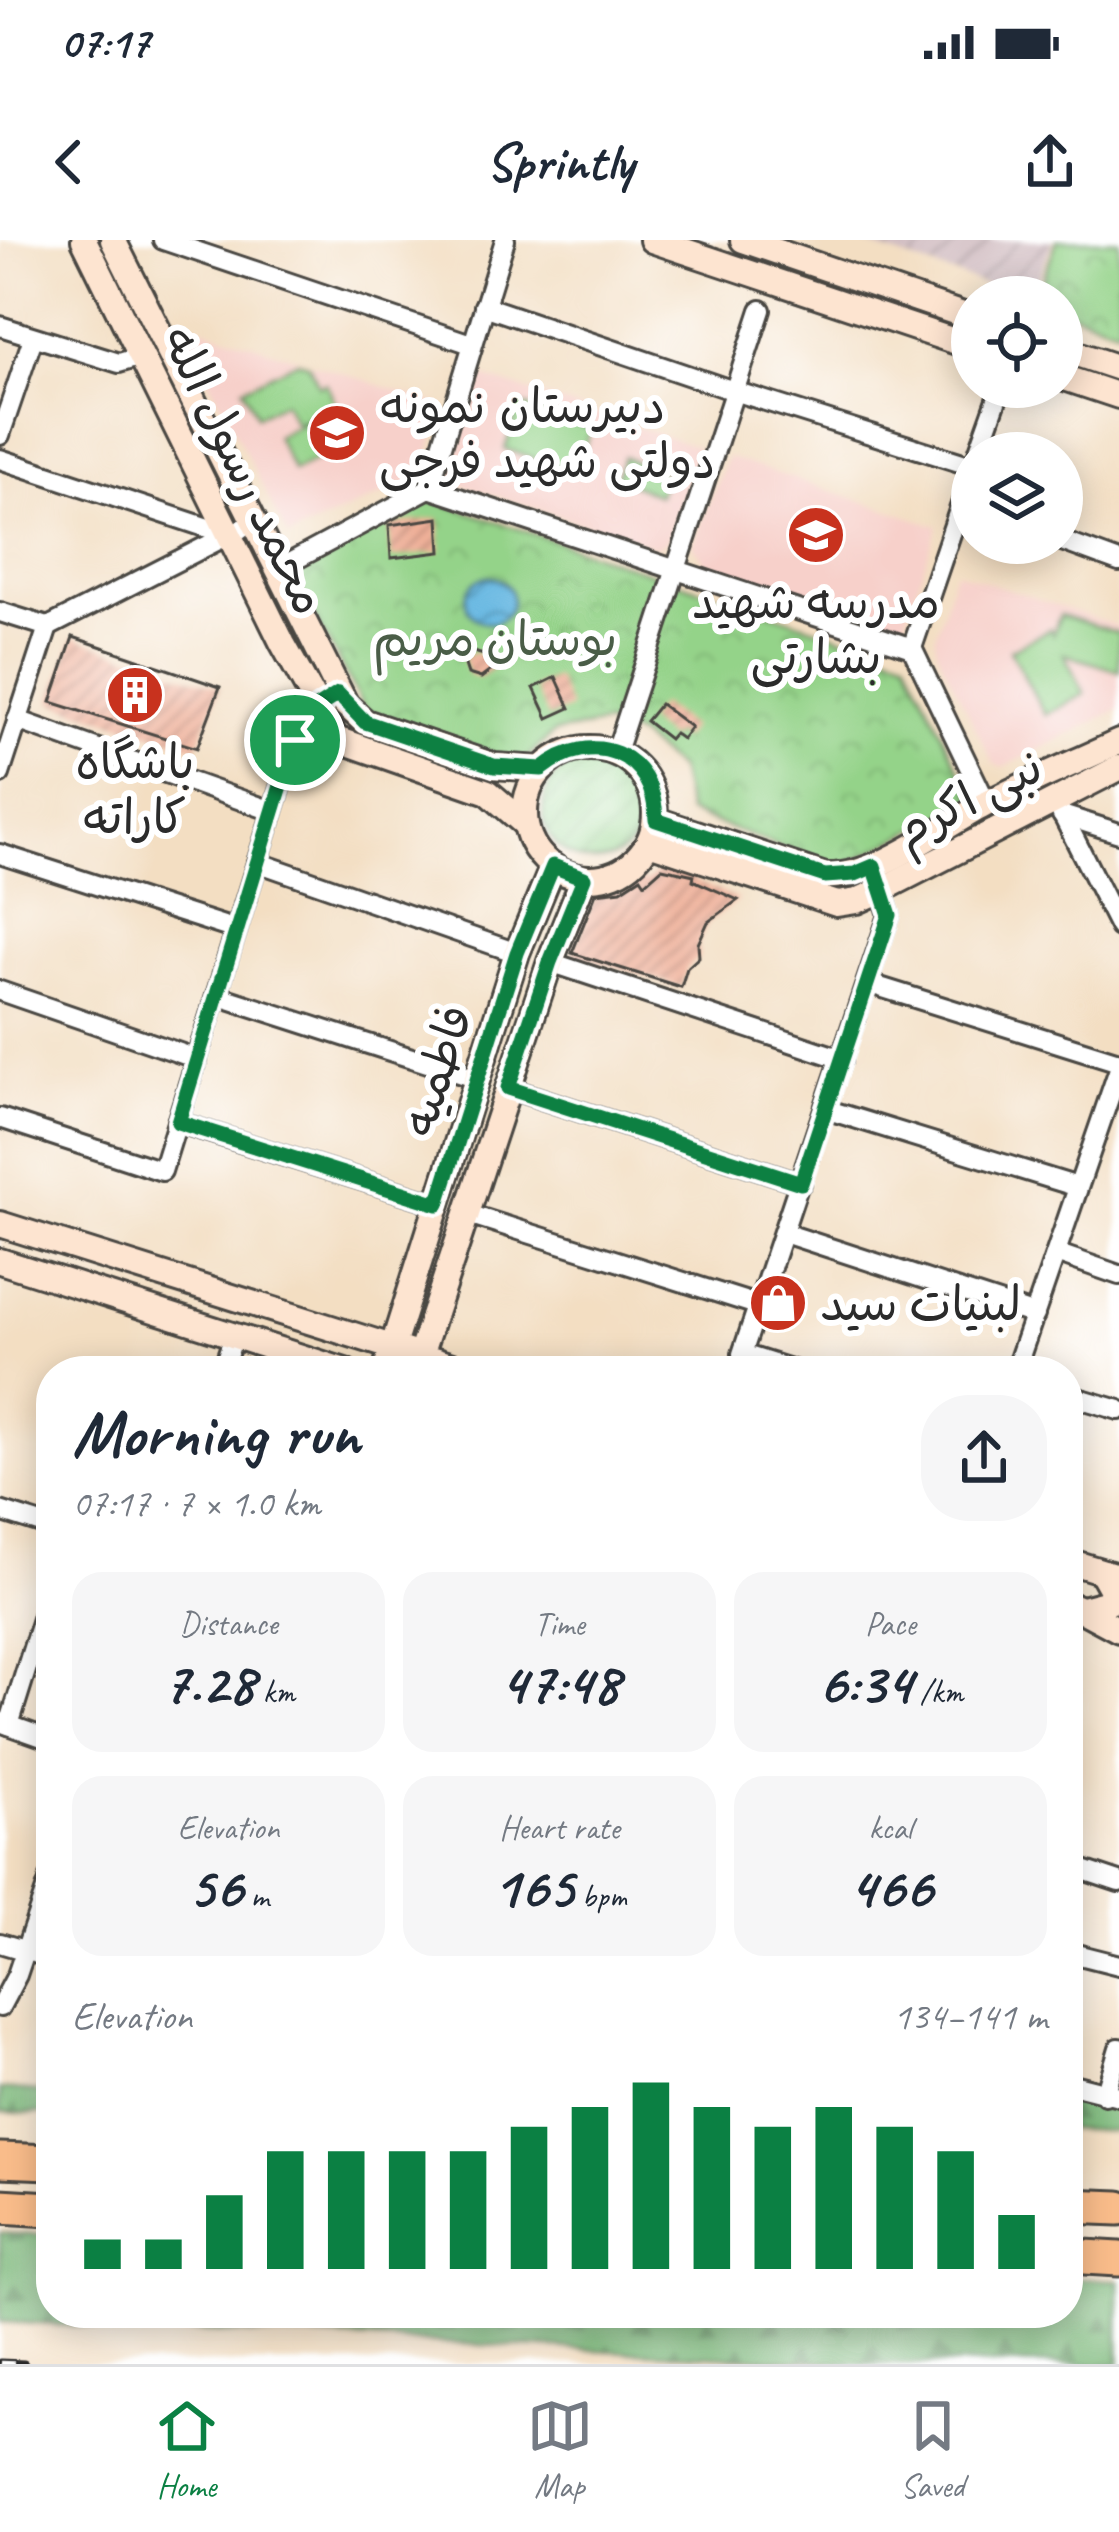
<!DOCTYPE html>
<html lang="en">
<head>
<meta charset="utf-8">
<style>
  :root { --surface:#fff; --page:#f6f6f7; --text:#1f2937; --muted:#747a83; --line:#e0e1e3; --accent:#0b8043 }
  body { margin:0; font-family:Caveat,"Playpen Sans Arabic",sans-serif; background:var(--page); color:var(--text); height:100vh; display:flex; flex-direction:column; font-size:45px; white-space:nowrap }
  * { box-sizing:border-box; margin:0 }
  p { font-size:39px; color:var(--muted) }
  .icon { flex:none; width:66px; height:66px; fill:none; stroke:currentColor; stroke-width:2; stroke-linecap:round; stroke-linejoin:round }
  .map { position:relative; flex:1; overflow:hidden }
  .panel { position:absolute; left:36px; top:1116px; width:1047px; height:972px; display:flex; flex-direction:column; background:var(--surface); border-radius:48px; box-shadow:0 6px 30px #0003 }
  .panel>* { flex:none }
  .fabs { position:absolute; left:951px; top:36px; display:grid; gap:24px }
  .fabs a { display:grid; place-items:center; width:132px; height:132px; border-radius:50%; background:var(--surface); box-shadow:0 6px 30px #0003; font-size:60px }
  .pin { position:absolute; display:grid; place-items:center; width:102px; height:102px; color:#fff; margin:-51px; border:6px solid #fff; border-radius:50%; box-shadow:0 3px 12px #0007 }
  .round { display:grid; place-items:center; flex:none; width:126px; height:126px; border-radius:48px; background:var(--page) }
  .summary { display:flex; align-items:center; justify-content:space-between; height:204px; padding:0 36px }
  h1 { font-size:66px; font-weight:700; line-height:90px }
  .stats { display:grid; grid-template-columns:repeat(3,1fr); gap:18px; height:204px; padding:12px 36px }
  .stats div { display:grid; align-content:center; border-radius:30px; background:var(--page); text-align:center }
  .stats b { font-size:60px; font-weight:700 }
  .stats small { font-size:33px; font-weight:400 }
  .stats p { font-size:33px }
  .chart { height:336px; padding:24px 36px }
  .chart p { display:flex; justify-content:space-between }
  .chart svg { width:100%; height:216px; margin-top:12px; stroke:var(--accent); stroke-width:6 }
  .status { display:flex; justify-content:space-between; align-items:center; height:84px; padding:0 60px; background:var(--surface); direction:ltr }
  .status svg { height:33px; fill:currentColor }
  header { display:flex; justify-content:space-between; align-items:center; height:156px; padding:0 36px; background:var(--surface); font-size:54px; font-weight:700 }
  .menu { display:flex; justify-content:space-around; align-items:center; height:168px; border-top:3px solid var(--line); background:var(--surface); font-size:33px; color:var(--muted) }
  .menu a { display:grid; justify-items:center; gap:6px }
  .menu .selected { color:var(--accent) }
  .map>svg:first-child { display:block }
  .built { fill:#f7d0ca }
  .industrial { fill:url(#industrial-furrows) }
  .forest { fill:url(#forest-firs); stroke:#517050; stroke-width:3 }
  .park { fill:url(#park-crowns); stroke:#607f5a; stroke-width:3 }
  .garden { fill:url(#garden-furrows); stroke:#607f5a; stroke-width:3 }
  .pitch { fill:#94d389; stroke:#607f5a; stroke-width:3 }
  .water { fill:url(#water-waves); stroke:#497286; stroke-width:3 }
  .building { fill:url(#building-hatch) }
  .lines { fill:none; stroke-linecap:round; stroke-linejoin:round }
  .street-casing { stroke:#494642; stroke-width:24 }
  .secondary-casing { stroke:#494642; stroke-width:30 }
  .highway-casing { stroke:#494642; stroke-width:39 }
  .street { stroke:#fff; stroke-width:18 }
  .secondary { stroke:#fde4d0; stroke-width:24 }
  .highway { stroke:#f9bc8a; stroke-width:33 }
  .rail-casing { stroke:#2b2b2b; stroke-width:9 }
  .rail { stroke:#fff; stroke-width:4.5; stroke-dasharray:14; stroke-linecap:butt }
  .route-casing { stroke:#fff; stroke-width:24 }
  .route { stroke:#0b8043; stroke-width:15 }
  .labels { text-anchor:middle; stroke-width:12; stroke-linejoin:round; paint-order:stroke }
  .poi-label { font-size:48px; fill:#2b2b2b; stroke:#fff; text-anchor:start }
  .street-label { font-size:48px; fill:#2b2b2b; stroke:#fff }
  .park-label { font-size:48px; fill:#4a5d47; stroke:#fff }
</style>
</head>
<body>
<div class="status"><b>07:17</b><svg viewBox="0 0 49 12"><path d="M0 12V9h3v3zM5 12V6h3v6zM10 12V3h3v9zM15 12V0h3v12zM26 1h20v11H26zM47 4h2v5h-2z"/></svg></div>
<header><svg class="icon" aria-label="back" viewBox="0 0 24 24"><path d="M15 5l-7 7 7 7"/></svg>Sprintly<svg class="icon" aria-label="share" viewBox="0 0 24 24"><path d="M12 15V3M7 8l5-5 5 5M5 13v7h14v-7"/></svg></header>
<div class="map">
<svg width="1119" height="2124" viewBox="0 0 1119 2124">
  <defs>
    <pattern id="industrial-furrows" width="10" height="10" patternUnits="userSpaceOnUse" patternTransform="scale(3)"><rect width="10" height="10" fill="#d2bec2"/><path d="M-1 1l2-2M0 10L10 0M9 11l2-2" fill="none" stroke="#b4a3a7"/></pattern>
    <pattern id="forest-firs" width="22" height="20" patternUnits="userSpaceOnUse" patternTransform="scale(3)"><rect width="22" height="20" fill="#77b575"/><path d="M5 1l3.5 6h-7zM16 11l3.5 6h-7z" fill="#629360"/></pattern>
    <pattern id="park-crowns" width="20" height="18" patternUnits="userSpaceOnUse" patternTransform="scale(3)"><rect width="20" height="18" fill="#94d389"/><path d="M2 6a3 3 0 1 1 6 0M12 15a3 3 0 1 1 6 0" fill="none" stroke="#80b576"/></pattern>
    <pattern id="garden-furrows" width="10" height="10" patternUnits="userSpaceOnUse" patternTransform="scale(3)"><rect width="10" height="10" fill="#94d389"/><path d="M-1 1l2-2M0 10L10 0M9 11l2-2" fill="none" stroke="#80b576"/></pattern>
    <pattern id="water-waves" width="16" height="10" patternUnits="userSpaceOnUse" patternTransform="scale(3)"><rect width="16" height="10" fill="#67b8e2"/><path d="M0 5q4-4 8 0t8 0" fill="none" stroke="#5596b7"/></pattern>
    <pattern id="building-hatch" width="6" height="6" patternUnits="userSpaceOnUse" patternTransform="scale(3)"><rect width="6" height="6" fill="#efb099"/><path d="M-1 1l2-2M0 6l6-6M5 7l2-2" fill="none" stroke="#c28f7d"/></pattern>
  </defs>
  <rect width="100%" height="100%" fill="#fff"/>
  <filter id="ink" filterUnits="userSpaceOnUse"><feTurbulence type="fractalNoise" baseFrequency=".00833" numOctaves="2"/><feDisplacementMap in="SourceGraphic" scale="24" xChannelSelector="R" yChannelSelector="G"/><feConvolveMatrix kernelMatrix="1 2 1 2 8 2 1 2 1" color-interpolation-filters="sRGB"/></filter>
  <filter id="wash" filterUnits="userSpaceOnUse"><feTurbulence type="fractalNoise" baseFrequency=".004" numOctaves="4" result="noise"/><feDisplacementMap in="SourceGraphic" scale="48" xChannelSelector="R" yChannelSelector="G"/><feGaussianBlur stdDeviation="2.7" result="paint"/><feColorMatrix in="noise" values="0 0 0 0 0 0 0 0 0 0 0 0 0 0 0 0 0 1.4 0 .05"/><feComposite in="paint" operator="in"/></filter>
  <g filter="url(#wash)">
    <rect width="100%" height="100%" fill="#f3dec2"/>
    <g class="built">
      <polygon points="179,80 443,166 423,236 288,297"/>
      <polygon points="484,137 698,207 668,300 656,307 459,244 451,232"/>
      <polygon points="727,217 938,286 903,387 705,323 693,305"/>
      <polygon points="955,331 1119,387 1119,469 1003,528 994,524 937,411 935,397"/>
    </g>
    <polygon class="industrial" points="851,0 1053,0 1031,57 1022,57"/>
    <g class="forest">
      <polygon points="0,1849 51,1853 51,1874 0,1872"/>
      <polygon points="1068,1860 1119,1862 1119,1892 1068,1889"/>
      <polygon points="0,1993 51,1995 51,2073 1068,2073 1068,2038 1119,2040 1119,2124 884,2124 0,2082"/>
    </g>
    <g class="park">
      <polygon points="1057,0 1119,0 1119,89 1062,69 1062,57 1036,57"/>
      <polygon points="432,260 906,418 974,560 838,628 688,573 678,529 638,496 605,484 554,493 521,523 365,471 291,331"/>
    </g>
    <circle class="garden" cx="594" cy="570" r="51"/>
    <g class="pitch">
      <polygon points="298,121 309,124 319,146 326,143 336,164 295,184 284,162 257,176 243,148"/>
      <polygon points="519,165 591,189 576,233 505,209"/>
      <polygon points="338,166 355,201 293,231 276,196"/>
      <polygon points="623,217 666,234 658,255 615,238"/>
      <polygon points="1060,375 1119,393 1119,431 1064,414 1085,454 1045,475 1010,410 1050,389 1053,394"/>
    </g>
    <circle class="water" cx="489" cy="360" r="23"/>
    <g id="blocks">
      <g class="building">
        <polygon points="439,278 441,312 391,318 389,285"/>
        <polygon points="73,397 220,447 197,508 51,462"/>
        <polygon points="473,412 488,416 493,429 481,438 468,434 463,419"/>
        <polygon points="556,437 570,468 548,478 534,448"/>
        <polygon points="660,464 691,487 682,499 674,493 669,499 646,481"/>
        <polygon points="662,628 694,635 693,640 738,660 708,682 698,704 699,717 687,728 681,747 572,713 596,653 621,650 641,637 645,643"/>
      </g>
    </g>
  </g>
  <g filter="url(#ink)">
    <use href="#blocks" fill-opacity="0" stroke="#494642" stroke-width="3"/>
    <g class="lines">
      <g class="street-casing">
        <g id="street">
          <polyline points="163,0 471,104"/>
          <polyline points="484,66 734,151 972,226"/>
          <polyline points="0,86 119,123 142,116"/>
          <polyline points="0,195 33,98"/>
          <polyline points="978,213 1000,151"/>
          <polyline points="0,219 229,295"/>
          <polyline points="429,248 505,0"/>
          <polyline points="1062,301 1119,322"/>
          <polyline points="280,328 429,248 912,408 987,564"/>
          <polyline points="0,372 48,387 240,289"/>
          <polyline points="912,408 972,232"/>
          <polyline points="17,480 272,571"/>
          <polyline points="616,512 761,70"/>
          <polyline points="0,534 48,387"/>
          <polyline points="1055,560 1119,687"/>
          <polyline points="1062,575 1119,593"/>
          <polyline points="0,614 236,690"/>
          <polyline points="257,622 517,713"/>
          <polyline points="550,722 842,819"/>
          <polyline points="867,743 1119,822"/>
          <polyline points="0,751 197,819"/>
          <polyline points="216,755 477,839"/>
          <polyline points="508,848 801,943"/>
          <polyline points="825,869 1078,947"/>
          <polyline points="0,878 162,931 295,500 324,463"/>
          <polyline points="177,882 438,964"/>
          <polyline points="468,974 760,1066"/>
          <polyline points="784,993 1035,1075"/>
          <polyline points="1056,1013 1119,1035"/>
          <polyline points="222,1131 234,1096"/>
          <polyline points="796,1131 742,1114 889,675 874,626"/>
          <polyline points="1015,1131 1119,829"/>
          <polyline points="1068,1155 1119,1170"/>
          <polyline points="0,1271 51,1287"/>
          <polyline points="0,1482 51,1500"/>
          <polyline points="9,1485 51,1350"/>
          <polyline points="1068,1625 1119,1642"/>
          <polyline points="0,1703 51,1718"/>
          <polyline points="1068,1712 1119,1725"/>
          <polyline points="0,1767 17,1735 51,1635"/>
          <polyline points="1068,1843 1119,1856"/>
          <polyline points="1105,1855 1119,1808"/>
        </g>
      </g>
      <g class="secondary-casing">
        <g id="secondary">
          <polyline points="84,0 283,404 336,499 488,552 526,585"/>
          <polyline points="113,0 346,465 365,482 494,526 541,529"/>
          <polyline points="652,0 972,107"/>
          <polyline points="743,0 972,78"/>
          <polyline points="1062,109 1119,128"/>
          <polyline points="1062,137 1119,156"/>
          <circle cx="590" cy="573" r="65"/>
          <path d="M656,580L825,636C877,638 938,589 984,565C1028,542 1074,523 1119,502"/>
          <polyline points="649,602 837,664 857,661 881,650 1119,528"/>
          <polyline points="0,984 468,1131"/>
          <polyline points="0,1021 345,1131"/>
          <polyline points="385,1131 517,713 553,626"/>
          <polyline points="415,1131 550,722 584,638"/>
          <polyline points="1068,1321 1117,1336"/>
          <polyline points="1076,1367 1119,1390"/>
          <polyline points="1082,1369 1109,1362 1112,1350 1102,1332"/>
        </g>
      </g>
      <g class="highway-casing">
        <g id="highway">
          <polyline points="0,1920 51,1922"/>
          <polyline points="0,1966 51,1969"/>
          <polyline points="1068,1966 1119,1968"/>
          <polyline points="1068,2016 1119,2019"/>
        </g>
      </g>
      <use href="#street" class="street"/>
      <use href="#secondary" class="secondary"/>
      <use href="#highway" class="highway"/>
      <g class="rail-casing">
        <polyline id="rail" points="0,2123 24,2124"/>
      </g>
      <use href="#rail" class="rail"/>
    </g>
  </g>
  <g class="lines" filter="url(#ink)">
    <g class="route-casing">
      <path id="route" d="M338,454L365,482L494,526L542,529C593,487 655,513 656,580L825,636L855,634L874,626L890,675L801,943L508,848L550,722L584,638L553,626L517,713L438,964L178,882L295,500L316,468Z"/>
    </g>
    <use href="#route" class="route"/>
  </g>
  <defs>
    <g id="school-disc" transform="scale(3)"><circle r="9.5" fill="#c8321e" stroke="#fff"/><path d="M0-5L7-2L0 1L-7-2ZM-4 1L0 2.5L4 1V4Q0 6-4 4Z" fill="#fff"/></g>
    <g id="building-disc" transform="scale(3)"><circle r="9.5" fill="#c8321e" stroke="#fff"/><path d="M-4-6H4V6H1V3H-1V6H-4ZM-2.5-4.3h1.7v1.8h-1.7ZM.8-4.3h1.7v1.8H.8ZM-2.5-1h1.7V.8h-1.7ZM.8-1h1.7V.8H.8Z" fill="#fff"/></g>
    <g id="shop-disc" transform="scale(3)"><circle r="9.5" fill="#c8321e" stroke="#fff"/><path d="M-5-2.5h2.3a2.7 3.5 0 0 1 5.4 0H5L5.5 6h-11ZM-1.5-2.5h3a1.5 2.3 0 0 0-3 0Z" fill="#fff"/></g>
  </defs>
  <g fill-rule="evenodd">
    <use href="#school-disc" x="337" y="193"/>
    <use href="#school-disc" x="816" y="295"/>
    <use href="#building-disc" x="135" y="455"/>
    <use href="#shop-disc" x="778" y="1063"/>
  </g>
  <g class="labels">
    <g class="poi-label">
      <text x="379" y="182">دبیرستان نمونه<tspan x="379" dy="55">دولتی شهید فرجی</tspan></text>
      <text x="816" y="378" text-anchor="middle">مدرسه شهید<tspan x="816" dy="55">بشارتی</tspan></text>
      <text x="135" y="538" text-anchor="middle">باشگاه<tspan x="135" dy="55">کاراته</tspan></text>
      <text x="820" y="1080">لبنیات سید</text>
    </g>
    <g class="street-label">
      <text transform="translate(245 230) rotate(64)" y="17">محمد رسول الله</text>
      <text transform="translate(968 558) rotate(-27)" y="17">نبی اکرم</text>
      <text transform="translate(436 830) rotate(-72)" y="17">فاطمیه</text>
    </g>
    <g class="park-label">
      <text x="495" y="415">بوستان مریم</text>
    </g>
  </g>
</svg>
<div class="fabs">
<a><svg class="icon" aria-label="locate" viewBox="0 0 24 24"><circle cx="12" cy="12" r="6"/><path d="M12 2v4M12 18v4M2 12h4M18 12h4"/></svg></a>
<a><svg class="icon" aria-label="layers" viewBox="0 0 24 24"><path d="M12 4l9 5-9 5-9-5zM3 14l9 5 9-5"/></svg></a>
</div>
<div class="pin" style="left:295px;top:500px;background:#1e9e55"><svg class="icon" aria-label="arrive" viewBox="0 0 24 24"><path d="M6 21V4h12l-3 4 3 4H6"/></svg></div>
<section class="panel">
<div class="summary"><div><h1>Morning run</h1><p>07:17 · 7 × 1.0 km</p></div><a class="round"><svg class="icon" aria-label="share" viewBox="0 0 24 24"><path d="M12 15V3M7 8l5-5 5 5M5 13v7h14v-7"/></svg></a></div>
<div class="stats">
<div><p>Distance</p><b>7.28<small> km</small></b></div>
<div><p>Time</p><b>47:48</b></div>
<div><p>Pace</p><b>6:34<small> /km</small></b></div>
</div>
<div class="stats">
<div><p>Elevation</p><b>56<small> m</small></b></div>
<div><p>Heart rate</p><b>165<small> bpm</small></b></div>
<div><p>kcal</p><b>466</b></div>
</div>
<div class="chart"><p><span>Elevation</span>134–141 m</p>
<svg viewBox="0 0 160 44" preserveAspectRatio="none"><path d="M5 44V38M15 44V38M25 44V29M35 44V20M45 44V20M55 44V20M65 44V20M75 44V15M85 44V11M95 44V6M105 44V11M115 44V15M125 44V11M135 44V15M145 44V20M155 44V33"/></svg>
</div>
</section>
</div>
<nav class="menu">
<a class="selected"><svg class="icon" aria-label="home" viewBox="0 0 24 24"><path d="M3 11l9-7 9 7M6 9v11h12V9"/></svg>Home</a>
<a><svg class="icon" aria-label="map" viewBox="0 0 24 24"><path d="M3 6l6-2 6 2 6-2v14l-6 2-6-2-6 2zM9 4v14M15 6v14"/></svg>Map</a>
<a><svg class="icon" aria-label="saved" viewBox="0 0 24 24"><path d="M7 4h10v16l-5-4-5 4z"/></svg>Saved</a>
</nav>
</body>
</html>
